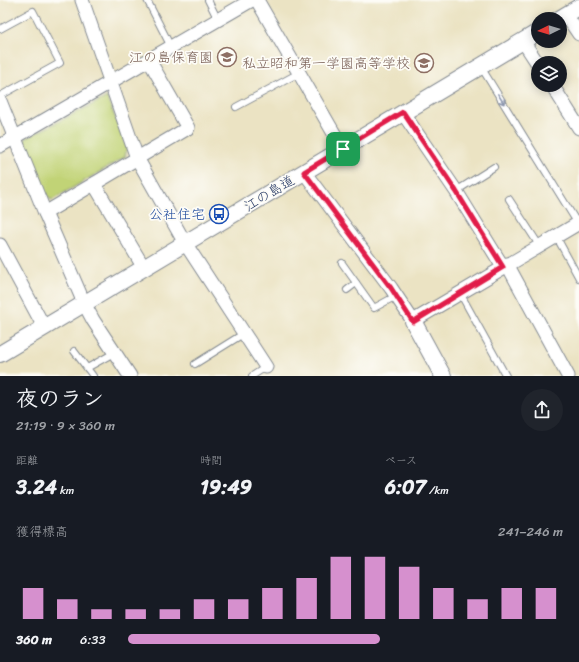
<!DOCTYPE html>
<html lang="ja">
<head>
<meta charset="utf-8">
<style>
  :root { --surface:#171b24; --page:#20242c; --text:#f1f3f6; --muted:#9ea1a6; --accent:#d690ce }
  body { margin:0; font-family:Sriracha,"Klee One",sans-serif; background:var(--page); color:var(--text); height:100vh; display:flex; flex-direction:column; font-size:15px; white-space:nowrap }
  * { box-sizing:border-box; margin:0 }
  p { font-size:13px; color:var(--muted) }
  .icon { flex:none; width:22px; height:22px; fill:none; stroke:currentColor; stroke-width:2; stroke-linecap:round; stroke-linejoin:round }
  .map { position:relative; height:376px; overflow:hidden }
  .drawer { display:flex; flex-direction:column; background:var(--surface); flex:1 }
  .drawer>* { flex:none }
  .needle { width:26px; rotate:265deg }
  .tools { position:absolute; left:531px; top:12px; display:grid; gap:8px }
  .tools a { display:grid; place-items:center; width:36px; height:36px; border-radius:50%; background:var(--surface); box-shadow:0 2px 10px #0003; font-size:20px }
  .pin { position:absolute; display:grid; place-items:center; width:34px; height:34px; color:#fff; margin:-17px; border-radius:8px; box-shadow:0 2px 6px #0006 }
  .round { display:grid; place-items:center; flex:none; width:42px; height:42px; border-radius:21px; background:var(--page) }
  .overview { display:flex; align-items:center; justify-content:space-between; height:68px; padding:0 16px }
  h1 { font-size:22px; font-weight:800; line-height:30px }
  .stats { display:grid; grid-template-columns:repeat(3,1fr); gap:6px; height:68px; padding:4px 16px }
  .stats div { display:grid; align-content:center }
  .stats b { font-size:20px; font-weight:800 }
  .stats small { font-size:11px; font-weight:400 }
  .stats p { font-size:11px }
  .chart { height:112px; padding:8px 16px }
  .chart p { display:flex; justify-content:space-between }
  .chart svg { width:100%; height:72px; margin-top:4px; stroke:var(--accent); stroke-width:6 }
  ul { padding:0 16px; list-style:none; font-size:13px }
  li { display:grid; grid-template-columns:64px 48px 1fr; align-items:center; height:30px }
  li i { height:10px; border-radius:5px; background:var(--accent) }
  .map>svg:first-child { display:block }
  .green { fill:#c1d376; stroke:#6e816a }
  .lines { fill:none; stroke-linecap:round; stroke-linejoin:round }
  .service-casing { stroke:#838990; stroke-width:8 }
  .minor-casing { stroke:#838990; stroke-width:15 }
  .tertiary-casing { stroke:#838990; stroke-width:18 }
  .service { stroke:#fff; stroke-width:6 }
  .minor { stroke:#fff; stroke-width:13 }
  .tertiary { stroke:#fff; stroke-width:16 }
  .oneway { stroke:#8d97ae }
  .route-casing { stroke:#fff; stroke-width:8 }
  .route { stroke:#e11d48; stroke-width:5 }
  .labels { text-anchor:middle; stroke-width:3.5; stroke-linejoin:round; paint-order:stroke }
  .education-label { font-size:14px; fill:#785e54; stroke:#fdfcf7; text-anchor:end }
  .street-label { font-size:14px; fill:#1b2f5e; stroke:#fdfcf7 }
  .transit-label { font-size:14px; fill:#164399; stroke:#fdfcf7; text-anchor:end }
</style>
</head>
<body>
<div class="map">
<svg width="579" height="376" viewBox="0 0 579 376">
  <rect width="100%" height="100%" fill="#fdfcf7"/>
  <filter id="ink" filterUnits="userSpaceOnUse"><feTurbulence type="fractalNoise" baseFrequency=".025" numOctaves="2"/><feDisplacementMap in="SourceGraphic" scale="8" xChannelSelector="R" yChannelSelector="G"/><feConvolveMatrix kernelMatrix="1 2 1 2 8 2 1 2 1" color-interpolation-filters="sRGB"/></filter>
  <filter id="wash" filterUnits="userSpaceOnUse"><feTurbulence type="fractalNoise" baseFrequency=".012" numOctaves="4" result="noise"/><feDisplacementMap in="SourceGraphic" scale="16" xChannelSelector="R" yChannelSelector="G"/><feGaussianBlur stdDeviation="0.9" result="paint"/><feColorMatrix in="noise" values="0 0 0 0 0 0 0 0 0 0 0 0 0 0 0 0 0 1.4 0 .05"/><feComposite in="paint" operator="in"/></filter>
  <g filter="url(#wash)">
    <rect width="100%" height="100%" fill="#ebe3c3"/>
    <polygon class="green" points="107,97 127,147 125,157 52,200 45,195 23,145 26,138"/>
  </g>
  <g filter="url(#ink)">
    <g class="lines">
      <g class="service-casing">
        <g id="service">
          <polyline points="147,0 171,47"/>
          <polyline points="208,0 218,20"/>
          <polyline points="0,29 33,11 60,63 0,96"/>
          <polyline points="481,67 578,224"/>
          <polyline points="236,107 299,73"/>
          <polyline points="456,191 494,167"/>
          <polyline points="509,199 539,245"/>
          <polyline points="556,236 579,278"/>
          <polyline points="342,263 374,308 396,296"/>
          <polyline points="347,290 356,283"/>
          <polyline points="460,293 506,376"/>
          <polyline points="74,351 93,376"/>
          <polyline points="195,364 243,334"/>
          <polyline points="87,368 114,353"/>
          <polyline points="252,376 266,367"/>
        </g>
      </g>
      <g class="minor-casing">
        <g id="minor">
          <polyline points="82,0 137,158 185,243 266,367"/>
          <polyline points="257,0 343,149"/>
          <polyline points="566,15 579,34"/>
          <polyline points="523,41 538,64"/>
          <polyline points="552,85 579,128"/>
          <polyline points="0,101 45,213 84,303 93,320 130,376"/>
          <polyline points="403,113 456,191 503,267"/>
          <polyline points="0,146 252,0"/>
          <polyline points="304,172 391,288 413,321 579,223"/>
          <polyline points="94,184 144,268"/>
          <polyline points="45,213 188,128 149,60"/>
          <polyline points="0,245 44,327"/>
          <polyline points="507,264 568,376"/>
        </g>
      </g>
      <g class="tertiary-casing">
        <g id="tertiary">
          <polyline points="559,19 579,7"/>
          <polyline points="413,321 443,376"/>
          <polyline points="0,354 538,32"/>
        </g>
      </g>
      <use href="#service" class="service"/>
      <use href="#minor" class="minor"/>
      <use href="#tertiary" class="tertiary"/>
    </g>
    <defs><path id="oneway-shaft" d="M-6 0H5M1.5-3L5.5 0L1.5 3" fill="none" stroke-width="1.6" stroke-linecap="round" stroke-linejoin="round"/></defs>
    <use class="oneway" href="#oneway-shaft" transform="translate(501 99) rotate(58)"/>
  </g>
  <g class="lines" filter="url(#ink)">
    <g class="route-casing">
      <polygon id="route" points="403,112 456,191 503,267 413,322 391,288 304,172"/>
    </g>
    <use href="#route" class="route"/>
  </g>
  <defs>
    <g id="school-ring" transform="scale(1)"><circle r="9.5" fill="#fdfcf7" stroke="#8d6e63" stroke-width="1.5"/><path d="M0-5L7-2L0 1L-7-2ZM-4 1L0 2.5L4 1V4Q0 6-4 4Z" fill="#8d6e63"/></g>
    <g id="bus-ring" transform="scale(1)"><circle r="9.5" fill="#fdfcf7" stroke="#1a4fb4" stroke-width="1.5"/><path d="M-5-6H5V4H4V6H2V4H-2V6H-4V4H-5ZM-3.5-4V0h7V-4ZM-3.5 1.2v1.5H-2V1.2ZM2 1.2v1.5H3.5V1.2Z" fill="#1a4fb4"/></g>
  </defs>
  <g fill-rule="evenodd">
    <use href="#school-ring" x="227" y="57"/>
    <use href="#school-ring" x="424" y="63"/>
    <use href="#bus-ring" x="219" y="214"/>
  </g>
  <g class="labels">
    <g class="education-label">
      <text x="213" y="62">江の島保育園</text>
      <text x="410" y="68">私立昭和第一学園高等学校</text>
    </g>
    <g class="street-label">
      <text transform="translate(269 193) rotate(-31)" y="5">江の島道</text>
    </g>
    <g class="transit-label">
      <text x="205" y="219">公社住宅</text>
    </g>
  </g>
</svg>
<div class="tools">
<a><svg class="needle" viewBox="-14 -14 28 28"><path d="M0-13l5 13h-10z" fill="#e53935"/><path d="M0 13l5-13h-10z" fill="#9ea1a6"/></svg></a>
<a><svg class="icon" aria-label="layers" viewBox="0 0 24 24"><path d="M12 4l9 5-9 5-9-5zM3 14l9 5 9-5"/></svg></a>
</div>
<div class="pin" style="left:343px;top:149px;background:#1e9e55"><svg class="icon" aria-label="arrive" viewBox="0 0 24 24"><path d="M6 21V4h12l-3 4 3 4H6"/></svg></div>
</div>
<section class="drawer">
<div class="overview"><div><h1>夜のラン</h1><p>21:19 · 9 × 360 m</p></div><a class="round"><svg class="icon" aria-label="share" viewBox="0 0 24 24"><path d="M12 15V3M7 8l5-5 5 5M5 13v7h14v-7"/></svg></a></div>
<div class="stats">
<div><p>距離</p><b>3.24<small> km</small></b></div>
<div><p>時間</p><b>19:49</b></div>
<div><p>ペース</p><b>6:07<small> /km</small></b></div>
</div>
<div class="chart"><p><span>獲得標高</span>241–246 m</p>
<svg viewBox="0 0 160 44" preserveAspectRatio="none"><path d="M5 44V25M15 44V32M25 44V38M35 44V38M45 44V38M55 44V32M65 44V32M75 44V25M85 44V19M95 44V6M105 44V6M115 44V12M125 44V25M135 44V32M145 44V25M155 44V25"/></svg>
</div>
<ul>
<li><b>360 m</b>6:33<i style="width:58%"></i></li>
</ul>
</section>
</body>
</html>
